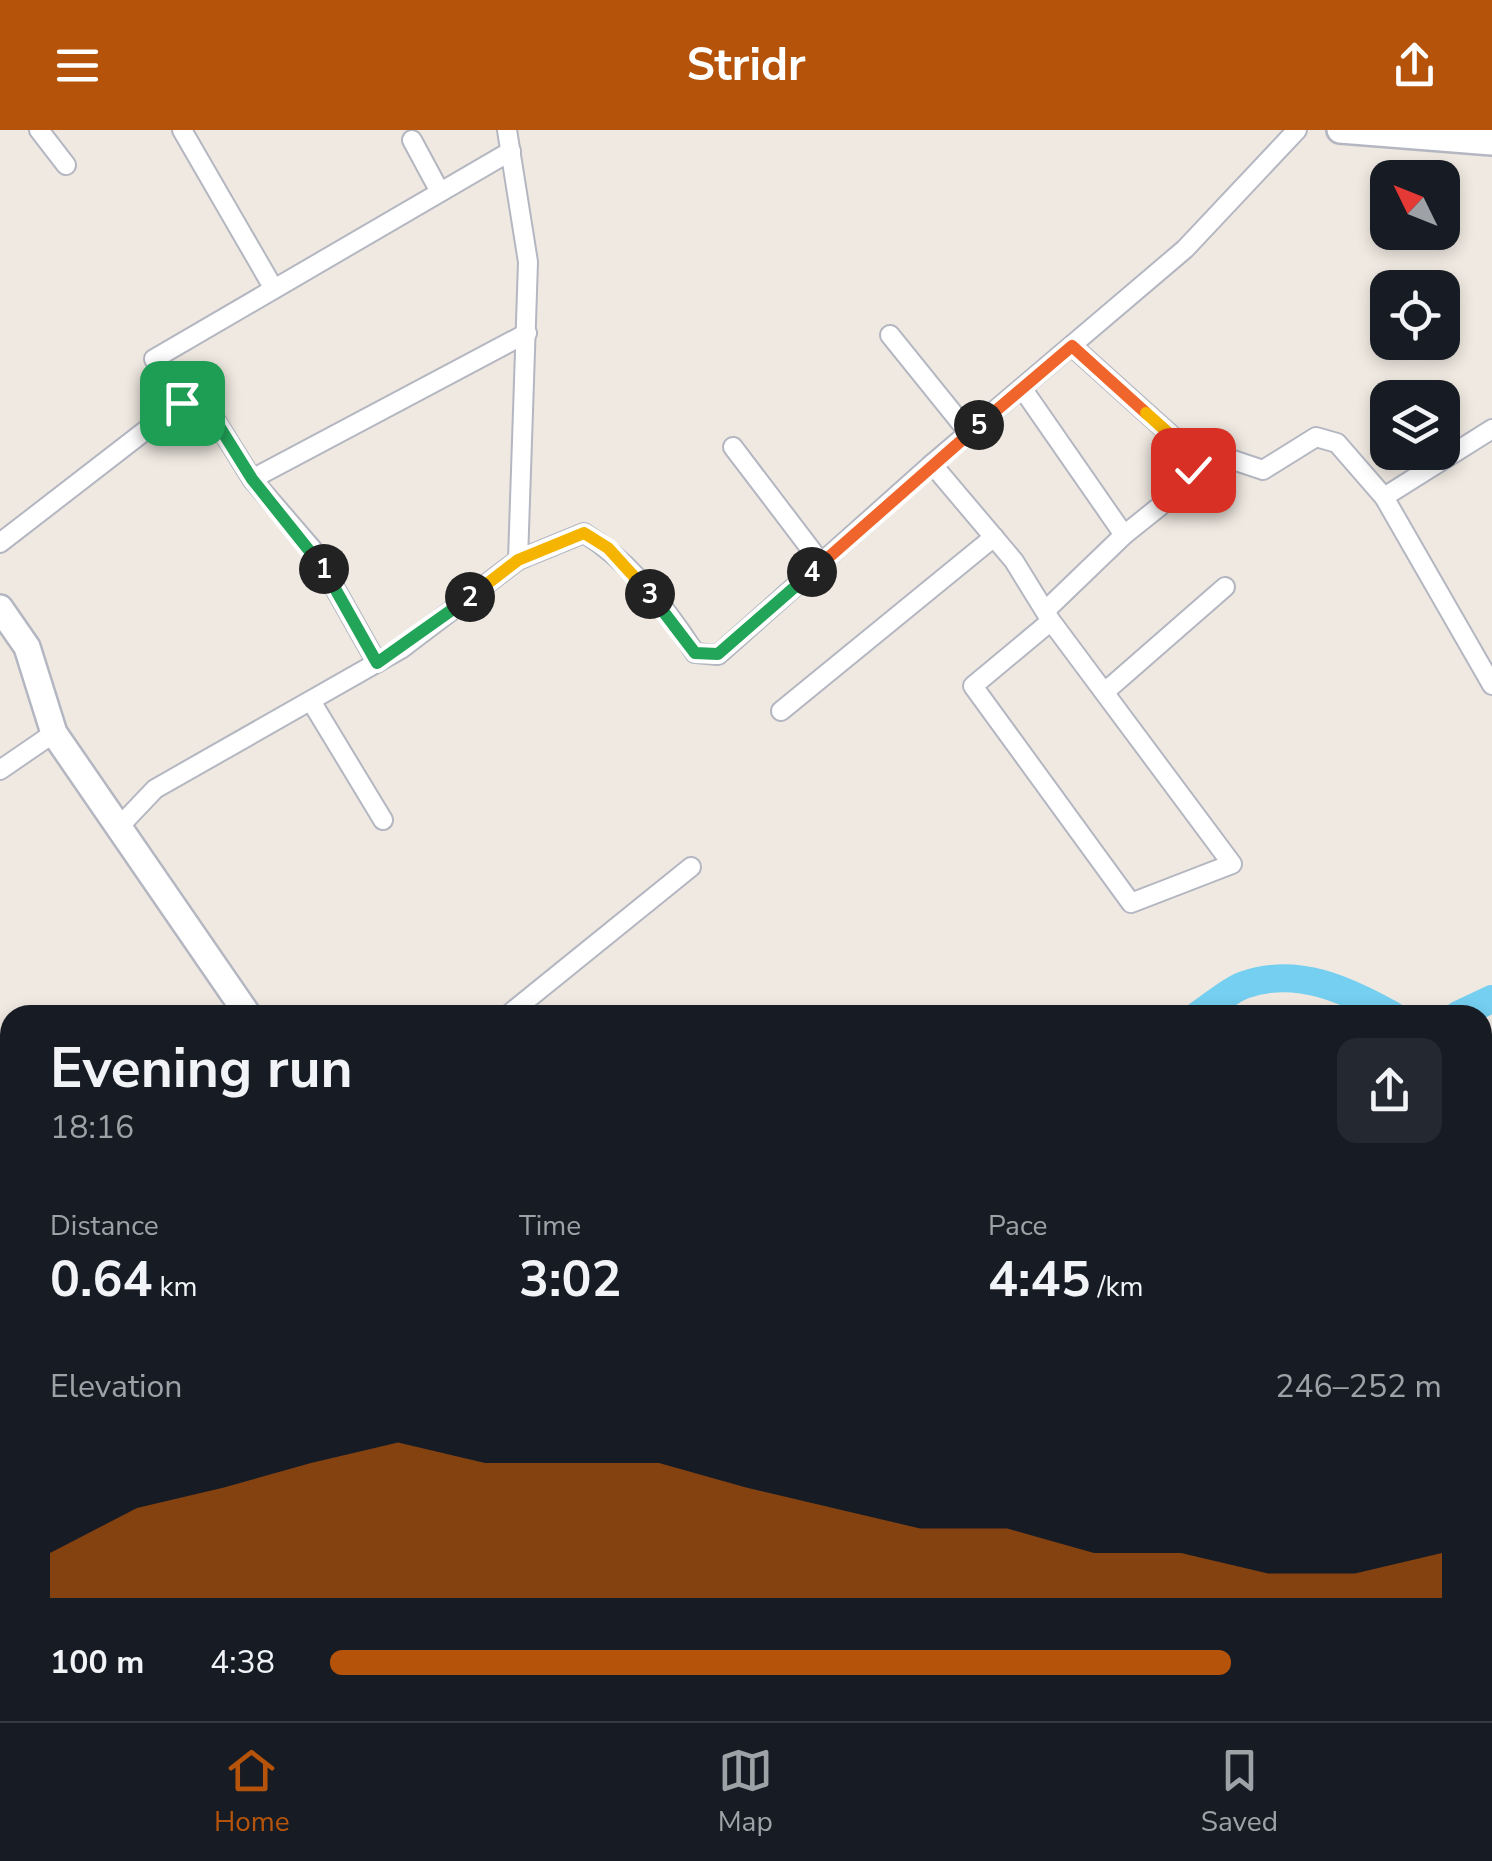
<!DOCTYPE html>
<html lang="en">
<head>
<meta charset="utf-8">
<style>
  :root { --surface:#171b24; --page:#242831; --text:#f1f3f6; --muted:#9ea1a6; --line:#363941; --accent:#b45309 }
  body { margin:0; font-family:"Nunito Sans",sans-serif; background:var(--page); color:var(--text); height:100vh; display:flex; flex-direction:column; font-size:38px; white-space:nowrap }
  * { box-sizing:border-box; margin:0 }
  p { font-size:32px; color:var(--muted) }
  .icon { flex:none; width:55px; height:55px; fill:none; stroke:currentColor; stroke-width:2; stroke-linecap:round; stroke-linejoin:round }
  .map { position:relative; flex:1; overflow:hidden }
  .panel { position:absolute; left:0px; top:875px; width:1492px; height:718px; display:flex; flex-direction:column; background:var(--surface); border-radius:30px 30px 0 0; box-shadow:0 5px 15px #0003 }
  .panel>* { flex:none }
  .needle { width:65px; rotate:313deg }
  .controls { position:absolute; left:1370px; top:30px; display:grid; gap:20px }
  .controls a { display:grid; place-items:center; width:90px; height:90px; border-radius:20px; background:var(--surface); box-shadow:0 5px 15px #0003; font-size:50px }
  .pin { position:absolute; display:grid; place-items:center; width:85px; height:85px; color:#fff; margin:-42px; border-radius:20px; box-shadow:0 5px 15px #0006 }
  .km { position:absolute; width:50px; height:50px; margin:-25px; border-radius:50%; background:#222; color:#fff; font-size:28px; line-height:50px; text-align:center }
  .round { display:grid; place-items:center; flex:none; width:105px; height:105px; border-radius:20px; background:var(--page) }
  .summary { display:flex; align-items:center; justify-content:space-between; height:170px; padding:0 50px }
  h1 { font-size:55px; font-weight:700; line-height:75px }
  .figures { display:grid; grid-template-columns:repeat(3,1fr); gap:15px; height:170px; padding:10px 50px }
  .figures div { display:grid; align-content:center }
  .figures b { font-size:50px; font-weight:700 }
  .figures small { font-size:28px; font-weight:400 }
  .figures p { font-size:28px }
  .chart { height:280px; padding:20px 50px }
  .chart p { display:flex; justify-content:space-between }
  .chart svg { width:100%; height:180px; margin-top:10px; fill:var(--accent); opacity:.7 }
  ul { padding:0 50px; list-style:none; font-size:32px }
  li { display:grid; grid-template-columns:160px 120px 1fr; align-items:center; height:75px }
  li i { height:25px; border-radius:12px; background:var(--accent) }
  header { display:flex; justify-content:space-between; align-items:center; height:130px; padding:0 50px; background:var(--accent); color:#fff; font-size:45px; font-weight:700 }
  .dock { display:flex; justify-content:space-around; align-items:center; height:140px; border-top:2px solid var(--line); background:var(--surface); font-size:28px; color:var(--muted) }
  .dock a { display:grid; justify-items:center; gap:5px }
  .dock .on { color:var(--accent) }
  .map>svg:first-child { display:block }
  .education { fill:#f0e6d1 }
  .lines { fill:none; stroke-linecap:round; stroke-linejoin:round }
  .river { stroke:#75cff0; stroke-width:28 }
  .street-casing { stroke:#b4b7c1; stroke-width:22 }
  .secondary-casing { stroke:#b4b7c1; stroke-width:30 }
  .street { stroke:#fff; stroke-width:18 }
  .secondary { stroke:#fff; stroke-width:25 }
  .split-1-casing { stroke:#fff; stroke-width:20 }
  .split-2-casing { stroke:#fff; stroke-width:20 }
  .split-3-casing { stroke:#fff; stroke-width:20 }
  .split-4-casing { stroke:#fff; stroke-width:20 }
  .split-5-casing { stroke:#fff; stroke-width:20 }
  .split-6-casing { stroke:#fff; stroke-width:20 }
  .split-7-casing { stroke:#fff; stroke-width:20 }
  .split-1 { stroke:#22a559; stroke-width:12 }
  .split-2 { stroke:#22a559; stroke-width:12 }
  .split-3 { stroke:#f5b400; stroke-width:12 }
  .split-4 { stroke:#22a559; stroke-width:12 }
  .split-5 { stroke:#f0652b; stroke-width:12 }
  .split-6 { stroke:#f0652b; stroke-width:12 }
  .split-7 { stroke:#f5b400; stroke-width:12 }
</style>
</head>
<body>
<header><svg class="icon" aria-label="menu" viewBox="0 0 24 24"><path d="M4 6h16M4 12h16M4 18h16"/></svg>Stridr<svg class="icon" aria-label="share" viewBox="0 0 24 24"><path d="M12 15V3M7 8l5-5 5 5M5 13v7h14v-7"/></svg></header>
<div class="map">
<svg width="1492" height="1591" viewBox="0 0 1492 1591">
  <rect width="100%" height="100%" fill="#efe9e1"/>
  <polygon class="education" points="10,1228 10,1356 0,1353 0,1237"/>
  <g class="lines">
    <g class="river">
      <path d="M1198,885C1212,876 1228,861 1244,855C1297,836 1347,860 1392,885"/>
      <polyline points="1458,885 1492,869"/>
      <polyline points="0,1406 10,1408"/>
    </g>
    <g class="street-casing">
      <g id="street">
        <polyline points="39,0 66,35"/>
        <polyline points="182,0 274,159"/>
        <polyline points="412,10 440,62"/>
        <polyline points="890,205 969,303"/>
        <polyline points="1022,258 1124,405"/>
        <polyline points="181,273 214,288 252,349"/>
        <polyline points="733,317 822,434"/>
        <polyline points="1193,330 1209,322 1263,340 1316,307 1337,313 1384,367 1492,555"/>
        <polyline points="1384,367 1492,299"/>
        <polyline points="0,413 181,273 154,229 511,21"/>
        <path d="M518,430L584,403C629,431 667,479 695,523L718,525L932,334"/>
        <polyline points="1045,481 1124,405 1184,357 1193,340 1193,325 1072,216"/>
        <polyline points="1051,491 973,556 1131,773 1232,734 1051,491 1014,431 932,334 1185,119 1297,0"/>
        <polyline points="377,533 314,421 252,349 527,203"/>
        <polyline points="1107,560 1225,457"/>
        <polyline points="311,571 383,690"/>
        <polyline points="781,581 994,407"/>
        <polyline points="0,640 54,603"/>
        <polyline points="117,699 155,659 401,519 518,430 528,132 507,0"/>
        <polyline points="508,885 691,737"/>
        <polyline points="1482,933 1491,933"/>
        <polyline points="1482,1034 1492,1028"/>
        <polyline points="0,1131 10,1123"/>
        <polyline points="1482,1154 1492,1148"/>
        <polyline points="1482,1201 1492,1210"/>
        <polyline points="1482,1343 1492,1352"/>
        <polyline points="1482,1412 1492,1402"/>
        <polyline points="0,1492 10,1497"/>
        <polyline points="1482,1563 1492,1553"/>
        <polyline points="179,1582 196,1591"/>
        <polyline points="1256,1582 1266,1591"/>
        <polyline points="1357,1582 1367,1591"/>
        <polyline points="1451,1582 1461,1591"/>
        <polyline points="28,1591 31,1582"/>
        <polyline points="704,1591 705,1582"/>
        <polyline points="922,1591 930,1582"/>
        <polyline points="1128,1591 1135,1582"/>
        <polyline points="1323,1591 1330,1582"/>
      </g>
    </g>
    <g class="secondary-casing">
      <g id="secondary">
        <polyline points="1340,0 1492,12"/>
        <polyline points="0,478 27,517 54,603 248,885"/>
        <polyline points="392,1582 401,1591"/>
        <polyline points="271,1591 280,1582"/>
      </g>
    </g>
    <use href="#street" class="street"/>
    <use href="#secondary" class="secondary"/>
  </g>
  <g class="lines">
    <g class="split-1-casing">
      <polyline id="split-1" points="182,273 214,288 252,349 324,439"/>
    </g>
    <g class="split-2-casing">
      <polyline id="split-2" points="324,439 377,533 470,467"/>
    </g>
    <g class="split-3-casing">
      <polyline id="split-3" points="470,467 518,430 584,403 608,418 650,464"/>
    </g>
    <g class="split-4-casing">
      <polyline id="split-4" points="650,464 695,523 718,524 812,442"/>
    </g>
    <g class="split-5-casing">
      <polyline id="split-5" points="812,442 979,295"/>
    </g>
    <g class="split-6-casing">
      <polyline id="split-6" points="979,295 1072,216 1146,283"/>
    </g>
    <g class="split-7-casing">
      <polyline id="split-7" points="1146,283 1193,325 1193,340"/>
    </g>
    <use href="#split-1" class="split-1"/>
    <use href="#split-2" class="split-2"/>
    <use href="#split-3" class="split-3"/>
    <use href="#split-4" class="split-4"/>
    <use href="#split-5" class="split-5"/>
    <use href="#split-6" class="split-6"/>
    <use href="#split-7" class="split-7"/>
  </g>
</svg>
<div class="controls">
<a><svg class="needle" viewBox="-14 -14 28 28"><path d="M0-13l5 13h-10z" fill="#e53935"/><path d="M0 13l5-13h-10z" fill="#9ea1a6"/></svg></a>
<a><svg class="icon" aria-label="locate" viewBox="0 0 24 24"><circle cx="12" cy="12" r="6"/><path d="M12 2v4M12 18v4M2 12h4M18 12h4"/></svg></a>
<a><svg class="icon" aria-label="layers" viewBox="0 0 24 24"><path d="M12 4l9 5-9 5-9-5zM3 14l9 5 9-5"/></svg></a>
</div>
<div class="pin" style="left:182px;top:273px;background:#1e9e55"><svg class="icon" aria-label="arrive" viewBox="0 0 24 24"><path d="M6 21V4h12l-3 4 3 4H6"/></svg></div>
<div class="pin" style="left:1193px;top:340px;background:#d93025"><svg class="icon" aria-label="check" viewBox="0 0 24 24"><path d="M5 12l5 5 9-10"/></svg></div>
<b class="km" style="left:324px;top:439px">1</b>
<b class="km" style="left:470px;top:467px">2</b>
<b class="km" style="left:650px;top:464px">3</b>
<b class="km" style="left:812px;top:442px">4</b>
<b class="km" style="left:979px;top:295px">5</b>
<section class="panel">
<div class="summary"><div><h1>Evening run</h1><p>18:16</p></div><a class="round"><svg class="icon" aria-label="share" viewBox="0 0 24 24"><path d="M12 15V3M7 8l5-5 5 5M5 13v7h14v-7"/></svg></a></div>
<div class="figures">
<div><p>Distance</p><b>0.64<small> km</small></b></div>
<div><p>Time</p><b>3:02</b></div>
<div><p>Pace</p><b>4:45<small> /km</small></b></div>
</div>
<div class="chart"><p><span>Elevation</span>246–252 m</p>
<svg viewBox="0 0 160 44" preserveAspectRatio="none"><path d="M0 44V33L10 22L20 17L30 11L40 6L50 11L60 11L70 11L80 17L90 22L100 27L110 27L120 33L130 33L140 38L150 38L160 33V44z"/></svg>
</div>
<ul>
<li><b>100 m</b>4:38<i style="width:81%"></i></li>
</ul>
</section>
</div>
<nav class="dock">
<a class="on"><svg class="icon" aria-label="home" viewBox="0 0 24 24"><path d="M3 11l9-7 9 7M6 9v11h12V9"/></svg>Home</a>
<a><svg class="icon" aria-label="map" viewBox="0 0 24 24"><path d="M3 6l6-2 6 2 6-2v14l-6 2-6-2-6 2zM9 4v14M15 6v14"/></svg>Map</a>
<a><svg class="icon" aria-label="saved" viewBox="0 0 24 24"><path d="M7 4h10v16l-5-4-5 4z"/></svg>Saved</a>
</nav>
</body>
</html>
